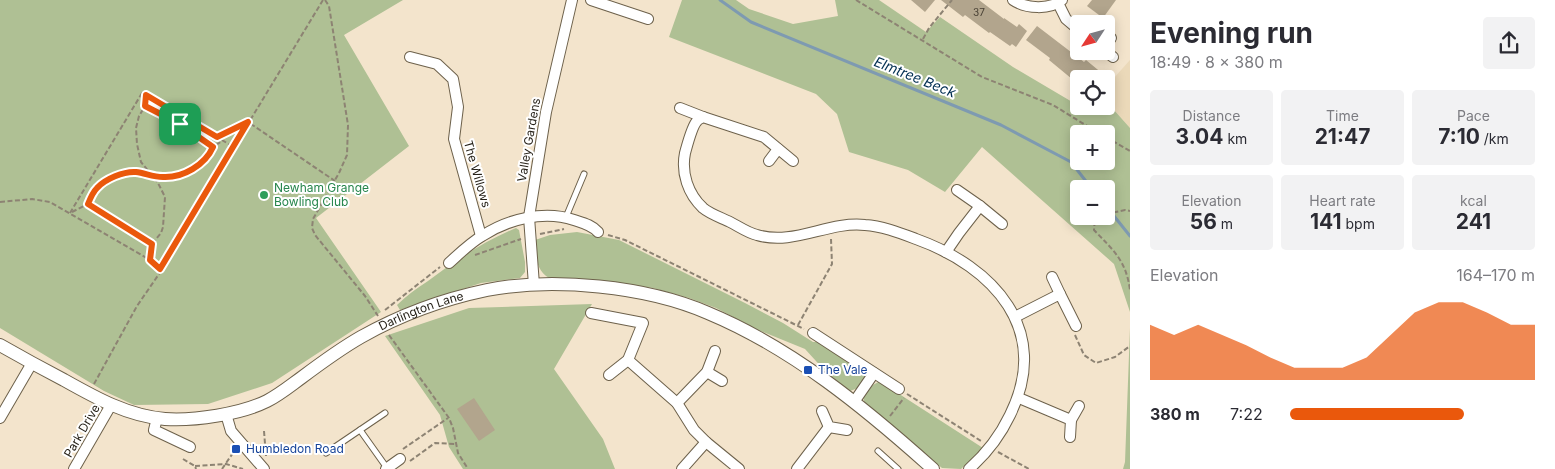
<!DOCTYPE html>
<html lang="en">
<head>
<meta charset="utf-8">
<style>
  :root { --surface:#fff; --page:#f2f2f3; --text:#2b2b33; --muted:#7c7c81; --accent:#ea580c }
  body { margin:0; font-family:Inter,sans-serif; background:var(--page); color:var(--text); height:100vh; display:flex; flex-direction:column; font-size:19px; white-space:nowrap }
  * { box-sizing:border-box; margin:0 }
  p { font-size:16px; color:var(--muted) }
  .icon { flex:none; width:28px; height:28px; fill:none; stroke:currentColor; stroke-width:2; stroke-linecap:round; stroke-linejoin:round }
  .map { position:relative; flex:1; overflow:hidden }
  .sheet { display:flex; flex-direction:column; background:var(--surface); width:425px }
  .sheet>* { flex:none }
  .needle { width:32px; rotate:234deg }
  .fabs { position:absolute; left:1070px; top:15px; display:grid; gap:10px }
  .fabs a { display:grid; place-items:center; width:45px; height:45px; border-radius:5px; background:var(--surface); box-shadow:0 2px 12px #0003; font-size:25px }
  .pin { position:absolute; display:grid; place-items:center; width:42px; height:42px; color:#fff; margin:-21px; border-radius:10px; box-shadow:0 2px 8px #0006 }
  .round { display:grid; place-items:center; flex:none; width:52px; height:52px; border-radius:5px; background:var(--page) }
  .summary { display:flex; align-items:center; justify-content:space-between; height:85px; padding:0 20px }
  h1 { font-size:28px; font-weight:700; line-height:38px }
  .stats { display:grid; grid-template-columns:repeat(3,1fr); gap:8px; height:85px; padding:5px 20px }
  .stats div { display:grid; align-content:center; border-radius:5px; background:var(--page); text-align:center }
  .stats b { font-size:21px; font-weight:700 }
  .stats small { font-size:14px; font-weight:400 }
  .stats p { font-size:14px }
  .chart { height:140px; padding:10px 20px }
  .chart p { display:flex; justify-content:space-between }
  .chart svg { width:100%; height:90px; margin-top:5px; fill:var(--accent); opacity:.7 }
  ul { padding:0 20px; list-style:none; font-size:16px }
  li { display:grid; grid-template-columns:80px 60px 1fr; align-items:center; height:38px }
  li i { height:12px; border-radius:6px; background:var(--accent) }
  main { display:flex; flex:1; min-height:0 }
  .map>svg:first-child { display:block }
  .built { fill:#ebd9b9 }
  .green { fill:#afc094; fill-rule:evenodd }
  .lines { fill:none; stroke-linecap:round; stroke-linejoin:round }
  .stream { stroke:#7e9ab1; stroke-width:3 }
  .building { fill:#b2a58d }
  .service-casing { stroke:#6d614b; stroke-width:7 }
  .minor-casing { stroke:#6d614b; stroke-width:12 }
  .tertiary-casing { stroke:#6d614b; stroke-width:14 }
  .path { stroke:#8d8373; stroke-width:2; stroke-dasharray:5 2.5; stroke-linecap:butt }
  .service { stroke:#fff; stroke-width:5 }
  .minor { stroke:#fff; stroke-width:10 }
  .tertiary { stroke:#fff; stroke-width:12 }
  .route-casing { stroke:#fff; stroke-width:10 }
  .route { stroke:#ea580c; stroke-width:6 }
  .leisure-dot { fill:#2e9e5b; stroke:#fff; stroke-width:2 }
  .transit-dot { fill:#1a4fb4; stroke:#fff; stroke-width:2 }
  .labels { text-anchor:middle; stroke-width:4; stroke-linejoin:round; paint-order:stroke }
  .number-label { font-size:10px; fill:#484034 }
  .street-label { font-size:12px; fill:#241f16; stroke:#fff }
  .leisure-label { font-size:12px; fill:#27864d; stroke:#fff; text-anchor:start }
  .transit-label { font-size:12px; fill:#164399; stroke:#fff; text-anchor:start }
  .water-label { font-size:14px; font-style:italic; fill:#002e51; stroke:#fff }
</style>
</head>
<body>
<main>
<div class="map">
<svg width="1130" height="469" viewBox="0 0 1130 469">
  <rect width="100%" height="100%" fill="#f3e4cc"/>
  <polygon class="built" points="1130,60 1130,128 1106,101 1106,87"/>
  <g class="green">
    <polygon points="0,0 403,0 344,35 409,146 316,218 381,312 272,383 208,404 134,405 104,391 0,328"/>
    <path d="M682,0H736L749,9L793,24L838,16L835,0H879L926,32L940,17L1013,67L1079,106L1087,110L1090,106H1106V101L1130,128V312L1114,264L982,147L945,192L908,170L849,152L837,114L816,94L669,37ZM1079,134H1106V161H1079ZM1079,189H1106V216H1079Z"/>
    <path d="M516,228L519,230L525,262V272L520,278L481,283L400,310L397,305C406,296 417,288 428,281C456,260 484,241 516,228Z"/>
    <path d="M577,232L619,240L745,303L783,323L813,342H819L865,372L866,377L858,388L850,391L826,372L805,349L758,330L716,308L689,298L653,288L612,282L549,278C535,270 536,254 535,240L550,235Z"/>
    <polygon points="592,304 554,369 603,439 615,469 463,469 449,447 440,415 385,336 469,308"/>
    <polygon points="1130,328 1130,469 1123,469 1125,462"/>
    <polygon points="880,381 893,390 983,448 961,469 942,468 865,404 863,397 873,385"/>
  </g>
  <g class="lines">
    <g class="stream">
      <polyline points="720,0 751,22 1001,125 1071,162 1092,189"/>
      <polyline points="1106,206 1130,236"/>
    </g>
  </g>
  <g class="building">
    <polygon points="911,0 935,0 925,12"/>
    <polygon points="941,0 979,0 1004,19 1004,18 1017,27 1019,24 1027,31 1016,47 1012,44 1010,46 990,32 989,33 965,15 963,17"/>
    <polygon points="1092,0 1116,0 1103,18 1087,6"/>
    <polygon points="1037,26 1084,62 1086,60 1109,79 1072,79 1049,60 1050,58 1026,40"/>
    <polygon points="474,398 495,430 479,441 457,409"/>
  </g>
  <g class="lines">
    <g class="service-casing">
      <g id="service">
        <polyline points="566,217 584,174"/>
        <polyline points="360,430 387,468"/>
        <polyline points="878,451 898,469"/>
        <polyline points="326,453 385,413"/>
      </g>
    </g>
    <g class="minor-casing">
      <g id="minor">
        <polyline points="591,0 648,19"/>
        <path d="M1013,0C1026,9 1050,10 1062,0"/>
        <polyline points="1058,3 1066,19 1079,30"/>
        <polyline points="1106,45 1111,38"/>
        <polyline points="1105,51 1113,57"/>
        <polyline points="410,57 437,64 453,79 458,107 454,139 481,236"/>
        <polyline points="680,108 703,117"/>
        <polyline points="769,161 778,149"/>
        <path d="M793,161L764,137L703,117C703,117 697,120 697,121C692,126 687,146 685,153C681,173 688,194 703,208C710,214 722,218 730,222C738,226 748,233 757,235C794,246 828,221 865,225C882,226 900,233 916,239C994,267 1052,330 1010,415C1000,436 986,454 969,469"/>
        <polyline points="957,190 980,206"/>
        <polyline points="946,252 959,233 980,206 1002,224"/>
        <path d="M449,263C459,254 470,243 482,236C508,219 544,210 574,220C583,223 592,225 598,232"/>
        <polyline points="1052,277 1060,294"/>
        <polyline points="534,285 529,217 546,112 572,0"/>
        <polyline points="591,313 643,323 628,360 609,375"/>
        <polyline points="1015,317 1060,294 1076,326"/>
        <polyline points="813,333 899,389"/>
        <polyline points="628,360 677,403 694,430 706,442 739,469"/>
        <polyline points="707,372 722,381"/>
        <polyline points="1019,398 1071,420 1070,437"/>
        <polyline points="854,402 874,373"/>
        <polyline points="677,403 707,372 715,351"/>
        <polyline points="822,411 829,427 847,430"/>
        <polyline points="226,414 231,431 264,469"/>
        <polyline points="0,418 32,363"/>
        <polyline points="157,418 154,430 190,447"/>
        <polyline points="1071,420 1079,406"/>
        <polyline points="74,469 111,405"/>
        <polyline points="386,469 400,459"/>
        <polyline points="682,469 706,442"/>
        <polyline points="797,469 829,427"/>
      </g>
    </g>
    <g class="tertiary-casing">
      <g id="tertiary">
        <path id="s1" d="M0,345C21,357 43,369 64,380C96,398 128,416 165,419C194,421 241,414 267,401C279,395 290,386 301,378C321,363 340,349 361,337C400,315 444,299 487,290C553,277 646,286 708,313C792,348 865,408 933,469"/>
      </g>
    </g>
    <g class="path">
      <polyline points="325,0 329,6 348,125 347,155 339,173 313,219 312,228 315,235 365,296 378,316"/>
      <polyline points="856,0 982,77 1053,105 1100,134"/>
      <polyline points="923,39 929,28 952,0"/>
      <polyline points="146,95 145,106 139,116 136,128 137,144 141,162 158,183 165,197 163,227 161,233 152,244 150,260"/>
      <polyline points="145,106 180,124 213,147"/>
      <polyline points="217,137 248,122 335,181"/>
      <polyline points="1106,137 1130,151"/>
      <polyline points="0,202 32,199 50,202 150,260 160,269"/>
      <polyline points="88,205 152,244"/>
      <polyline points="72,212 88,204 96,188 109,180 127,172 136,172 164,177 175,176 202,163 208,157 213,147 222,141"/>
      <polyline points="70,213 142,93 232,146"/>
      <polyline points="1106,214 1125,210 1130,211"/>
      <path d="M1099,216L1095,218L1094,230C1113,250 1126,260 1130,290"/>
      <polyline points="540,234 564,229"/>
      <polyline points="608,235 625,240 804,329"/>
      <polyline points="475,255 521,239"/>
      <polyline points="385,310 440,267"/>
      <polyline points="798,325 832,264 831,239"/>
      <polyline points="389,335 449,418 453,428 458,453 468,469"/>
      <polyline points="1075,335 1084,355 1096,363 1115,357 1130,346"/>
      <polyline points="94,384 137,306 159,274 160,269 323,0"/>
      <polyline points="907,394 981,441"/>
      <polyline points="890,416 904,398"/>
      <polyline points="264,431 266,456"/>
      <polyline points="403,449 448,418"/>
      <polyline points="998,452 1029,469"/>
      <polyline points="183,459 195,466 196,469"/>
      <polyline points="410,461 435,443 455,444"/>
      <polyline points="195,466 226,464 243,469"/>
      <polyline points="222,469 235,450"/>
    </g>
    <use href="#service" class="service"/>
    <use href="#minor" class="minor"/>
    <use href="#tertiary" class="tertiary"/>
  </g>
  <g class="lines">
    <g class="route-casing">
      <path id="route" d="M146,95L217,137L248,122L160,269L150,260L152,244L88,204C90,199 93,192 97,188C105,179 124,171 136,172C145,173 153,177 163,177C183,178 205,165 213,147L180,124L145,106Z"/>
    </g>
    <use href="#route" class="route"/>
  </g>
  <circle class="leisure-dot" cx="264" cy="195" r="5"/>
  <g class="transit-dot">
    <rect x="803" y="365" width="10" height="10" rx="2.5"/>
    <rect x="231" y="444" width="10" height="10" rx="2.5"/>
  </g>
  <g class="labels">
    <g class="number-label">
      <text x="979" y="16">37</text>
    </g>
    <g class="street-label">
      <text transform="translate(529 140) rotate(-80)" y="4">Valley Gardens</text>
      <text transform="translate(477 174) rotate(74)" y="4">The Willows</text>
      <text dy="4" stroke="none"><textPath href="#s1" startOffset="466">Darlington Lane</textPath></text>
      <text transform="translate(82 431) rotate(-60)" y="4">Park Drive</text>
    </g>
    <g class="leisure-label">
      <text x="274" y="192">Newham Grange<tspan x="274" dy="14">Bowling Club</tspan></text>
    </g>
    <g class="transit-label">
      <text x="818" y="374">The Vale</text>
      <text x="246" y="453">Humbledon Road</text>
    </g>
    <g class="water-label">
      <text transform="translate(915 77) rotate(22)" y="5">Elmtree Beck</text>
    </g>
  </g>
</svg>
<div class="fabs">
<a><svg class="needle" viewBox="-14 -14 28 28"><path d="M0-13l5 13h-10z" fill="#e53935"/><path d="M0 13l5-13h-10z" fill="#7c7c81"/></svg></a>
<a><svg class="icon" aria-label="locate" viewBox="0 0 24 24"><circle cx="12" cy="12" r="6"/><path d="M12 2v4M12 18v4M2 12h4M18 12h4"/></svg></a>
<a>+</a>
<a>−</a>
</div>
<div class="pin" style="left:180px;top:124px;background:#1e9e55"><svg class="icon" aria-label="arrive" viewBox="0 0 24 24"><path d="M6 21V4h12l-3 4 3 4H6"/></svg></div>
</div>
<section class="sheet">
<div class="summary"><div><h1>Evening run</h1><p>18:49 · 8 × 380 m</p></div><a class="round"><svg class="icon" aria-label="share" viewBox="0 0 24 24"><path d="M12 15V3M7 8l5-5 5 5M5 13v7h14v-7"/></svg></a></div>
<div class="stats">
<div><p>Distance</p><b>3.04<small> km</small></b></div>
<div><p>Time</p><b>21:47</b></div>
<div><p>Pace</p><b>7:10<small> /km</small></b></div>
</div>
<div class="stats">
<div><p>Elevation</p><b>56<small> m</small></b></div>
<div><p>Heart rate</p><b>141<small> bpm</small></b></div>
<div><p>kcal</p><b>241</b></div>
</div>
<div class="chart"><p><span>Elevation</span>164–170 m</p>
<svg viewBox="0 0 160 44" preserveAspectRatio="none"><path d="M0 44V17L10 22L20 17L30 22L40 27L50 33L60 38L70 38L80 38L90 33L100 22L110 11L120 6L130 6L140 11L150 17L160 17V44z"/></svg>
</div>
<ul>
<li><b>380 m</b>7:22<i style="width:71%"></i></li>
</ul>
</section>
</main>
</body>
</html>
